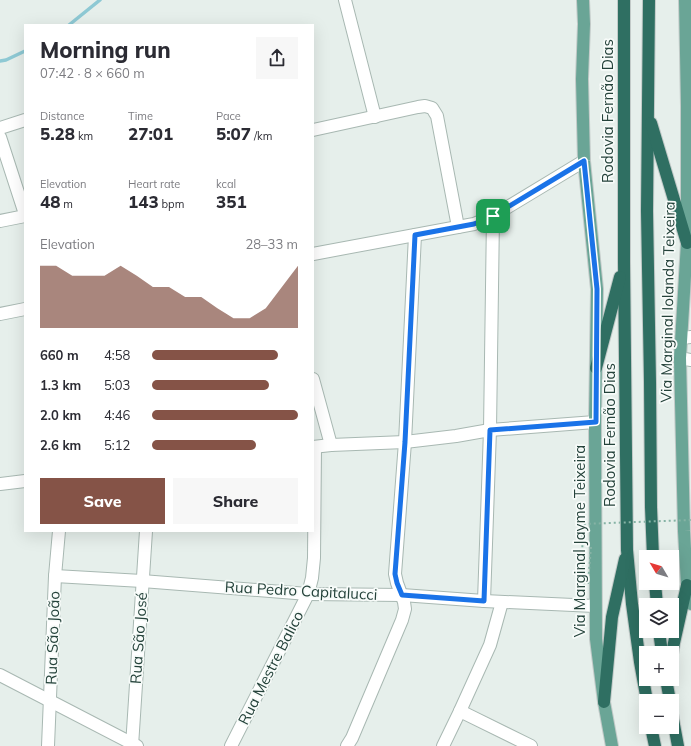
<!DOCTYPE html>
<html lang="en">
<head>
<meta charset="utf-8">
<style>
  :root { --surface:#fff; --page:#f7f7f7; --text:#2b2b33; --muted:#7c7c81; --accent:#855347 }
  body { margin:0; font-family:Mulish,sans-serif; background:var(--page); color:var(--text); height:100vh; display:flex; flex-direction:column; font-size:15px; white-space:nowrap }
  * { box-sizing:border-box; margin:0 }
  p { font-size:13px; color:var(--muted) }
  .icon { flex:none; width:22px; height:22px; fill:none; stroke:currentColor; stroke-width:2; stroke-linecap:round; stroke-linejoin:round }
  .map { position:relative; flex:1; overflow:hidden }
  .side { position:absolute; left:24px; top:24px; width:290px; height:508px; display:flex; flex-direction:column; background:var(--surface); border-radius:0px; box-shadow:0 4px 16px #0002 }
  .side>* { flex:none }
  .needle { width:26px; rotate:308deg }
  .fabs { position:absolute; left:639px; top:550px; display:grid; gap:8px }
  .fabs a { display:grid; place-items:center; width:40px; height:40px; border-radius:0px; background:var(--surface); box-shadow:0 4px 16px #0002; font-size:20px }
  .pin { position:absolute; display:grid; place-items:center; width:34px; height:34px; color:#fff; margin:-17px; border-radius:8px; box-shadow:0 2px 6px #0006 }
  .round { display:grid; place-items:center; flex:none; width:42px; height:42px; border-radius:0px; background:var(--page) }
  .overview { display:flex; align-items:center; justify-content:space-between; height:68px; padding:0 16px }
  h1 { font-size:22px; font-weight:800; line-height:30px }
  .metrics { display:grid; grid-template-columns:repeat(3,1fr); gap:6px; height:68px; padding:4px 16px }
  .metrics div { display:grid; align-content:center }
  .metrics b { font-size:17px; font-weight:800 }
  .metrics small { font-size:11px; font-weight:400 }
  .metrics p { font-size:11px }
  .chart { height:112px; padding:8px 16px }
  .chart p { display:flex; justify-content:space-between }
  .chart svg { width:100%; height:72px; margin-top:4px; fill:var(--accent); opacity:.7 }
  .primary-button { display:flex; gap:8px; margin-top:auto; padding:8px 16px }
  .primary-button a { flex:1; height:46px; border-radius:0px; background:var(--accent); color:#fff; font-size:16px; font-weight:800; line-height:46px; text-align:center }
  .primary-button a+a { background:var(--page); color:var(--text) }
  ul { padding:0 16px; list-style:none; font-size:13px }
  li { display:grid; grid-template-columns:64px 48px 1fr; align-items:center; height:30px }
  li i { height:10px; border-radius:5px; background:var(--accent) }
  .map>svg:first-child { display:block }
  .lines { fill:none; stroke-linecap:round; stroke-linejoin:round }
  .stream { stroke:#8ec9d4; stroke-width:3.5 }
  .minor-casing { stroke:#a8b8b2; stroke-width:14 }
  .major-casing { stroke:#c2cac8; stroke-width:14 }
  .highway-casing { stroke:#c2cac8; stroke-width:14 }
  .minor { stroke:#fff; stroke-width:12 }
  .major { stroke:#6aa596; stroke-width:12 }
  .highway { stroke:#2f6f62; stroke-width:12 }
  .path-bridge { stroke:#86b3a5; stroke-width:2; stroke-dasharray:2 3; stroke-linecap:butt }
  .route-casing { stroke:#fff; stroke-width:8 }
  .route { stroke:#1a73e8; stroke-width:5 }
  .labels { text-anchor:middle; stroke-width:3.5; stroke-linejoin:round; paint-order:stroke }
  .street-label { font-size:15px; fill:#24423a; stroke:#f7fbf9 }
</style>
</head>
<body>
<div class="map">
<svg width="691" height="746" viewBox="0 0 691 746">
  <rect width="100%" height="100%" fill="#e6efeb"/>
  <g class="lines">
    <g class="stream">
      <polyline points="69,25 100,0"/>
      <polyline points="0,61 6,60 25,51"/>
    </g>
    <g class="minor-casing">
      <g id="minor">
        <polyline points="345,0 375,117"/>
        <polyline points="0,128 25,120"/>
        <polyline points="313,130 418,107 425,106 432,108 437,116 458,227"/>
        <polyline points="0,137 25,214"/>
        <polyline points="0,221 25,216"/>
        <polyline points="313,254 474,224 493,216 584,161"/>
        <polyline points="0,314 25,309"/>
        <polyline points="682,338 691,337"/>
        <polyline points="680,358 691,360"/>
        <polyline points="313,379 331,445"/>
        <polyline points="313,447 331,445 405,442 456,436 490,430 595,422"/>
        <polyline points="0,484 25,481"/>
        <polyline points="55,576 142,581 308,594 402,595 484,601 595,606"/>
        <polyline points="484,601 490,430 493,216"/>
        <polyline points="0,675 137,746"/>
        <polyline points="460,711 531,746"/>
        <polyline points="48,746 55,576 59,531"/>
        <polyline points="132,746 146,531"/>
        <polyline points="231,746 308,594 312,578 314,558 315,447"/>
        <polyline points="347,746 352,738 402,620 405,609 404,602 397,583 395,574 405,442 415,235"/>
        <polyline points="443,746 460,711 490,645 502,602"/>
      </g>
    </g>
    <g class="major-casing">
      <g id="major">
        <polyline points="583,0 584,24 582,79 584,161 597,289 595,422 596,639 604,702 612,746"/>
        <polyline points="685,0 687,106 687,243 680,358 684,531 687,585 691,604"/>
      </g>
    </g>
    <g class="highway-casing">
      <g id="highway">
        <polyline points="624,0 624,262 627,550 632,604 640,662 647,701"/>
        <polyline points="649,0 647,211 650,382 651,507 653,557"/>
        <polyline points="651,123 687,243"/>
        <polyline points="596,368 620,277"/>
        <polyline points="655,583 657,605"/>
        <polyline points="659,631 662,653"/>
        <polyline points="672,654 674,643 687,585"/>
        <polyline points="666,679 670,701"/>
        <polyline points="604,702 612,617 625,559"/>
        <polyline points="672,714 678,746"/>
        <polyline points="651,727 655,746"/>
      </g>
    </g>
    <use href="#minor" class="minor"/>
    <use href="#major" class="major"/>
    <use href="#highway" class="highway"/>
    <polyline class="path-bridge" points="591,547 588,584 583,585 582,524 691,520"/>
  </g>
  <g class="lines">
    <g class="route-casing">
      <polygon id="route" points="584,161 597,289 596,422 490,430 484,601 402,595 397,583 395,574 405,442 415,235 474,224 493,216"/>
    </g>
    <use href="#route" class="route"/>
  </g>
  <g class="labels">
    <g class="street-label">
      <text transform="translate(608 111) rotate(-90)" y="5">Rodovia Fernão Dias</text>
      <text transform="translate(668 302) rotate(-89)" y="5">Via Marginal Iolanda Teixeira</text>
      <text transform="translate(610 435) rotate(-90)" y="5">Rodovia Fernão Dias</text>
      <text transform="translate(580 541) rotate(-90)" y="5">Via Marginal Jayme Teixeira</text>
      <text transform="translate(301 591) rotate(3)" y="5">Rua Pedro Capitalucci</text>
      <text transform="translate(53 638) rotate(-88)" y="5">Rua São João</text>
      <text transform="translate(139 638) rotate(-86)" y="5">Rua São José</text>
      <text transform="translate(271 668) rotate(-63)" y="5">Rua Mestre Balico</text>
    </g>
  </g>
</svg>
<div class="fabs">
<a><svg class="needle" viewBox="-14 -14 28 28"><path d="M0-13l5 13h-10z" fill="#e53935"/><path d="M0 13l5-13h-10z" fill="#7c7c81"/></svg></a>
<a><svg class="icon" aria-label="layers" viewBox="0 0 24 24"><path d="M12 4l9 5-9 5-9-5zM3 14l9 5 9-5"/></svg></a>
<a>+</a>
<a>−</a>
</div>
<div class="pin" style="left:493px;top:216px;background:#1e9e55"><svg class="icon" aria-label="arrive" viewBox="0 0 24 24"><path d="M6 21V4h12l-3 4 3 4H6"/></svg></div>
<section class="side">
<div class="overview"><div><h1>Morning run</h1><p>07:42 · 8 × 660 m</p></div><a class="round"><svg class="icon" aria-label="share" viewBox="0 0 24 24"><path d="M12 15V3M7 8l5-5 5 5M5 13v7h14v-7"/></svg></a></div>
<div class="metrics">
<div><p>Distance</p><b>5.28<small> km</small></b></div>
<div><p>Time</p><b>27:01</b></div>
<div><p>Pace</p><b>5:07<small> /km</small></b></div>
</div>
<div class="metrics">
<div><p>Elevation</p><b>48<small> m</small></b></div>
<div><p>Heart rate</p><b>143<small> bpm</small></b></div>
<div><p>kcal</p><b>351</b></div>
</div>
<div class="chart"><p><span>Elevation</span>28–33 m</p>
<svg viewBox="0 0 160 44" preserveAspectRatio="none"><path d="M0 44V6L10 6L20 12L30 12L40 12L50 6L60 12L70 19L80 19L90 25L100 25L110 32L120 38L130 38L140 32L150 19L160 6V44z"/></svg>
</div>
<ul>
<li><b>660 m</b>4:58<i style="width:86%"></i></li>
<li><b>1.3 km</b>5:03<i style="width:80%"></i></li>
<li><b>2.0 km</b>4:46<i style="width:100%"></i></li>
<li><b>2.6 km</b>5:12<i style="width:71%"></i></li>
</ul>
<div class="primary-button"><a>Save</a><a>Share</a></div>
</section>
</div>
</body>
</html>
